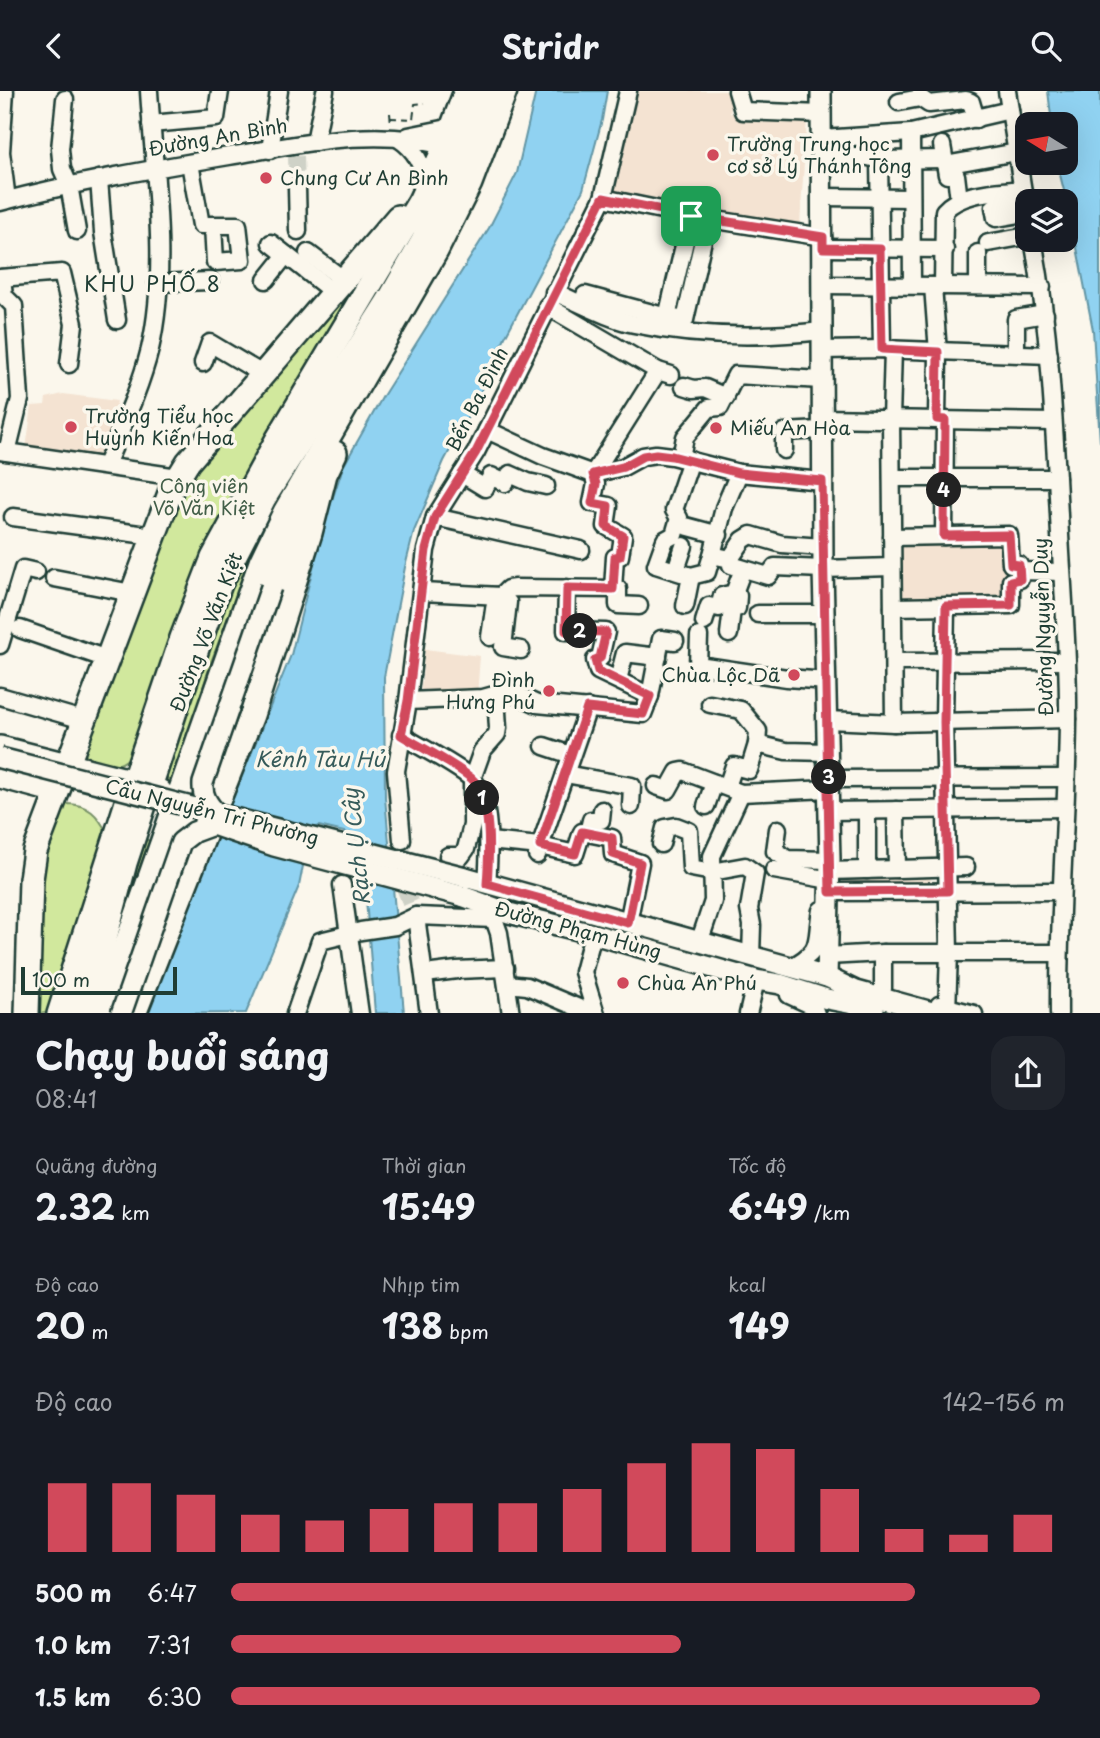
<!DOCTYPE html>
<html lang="vi">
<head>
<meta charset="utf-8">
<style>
  :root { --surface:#171b24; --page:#20242c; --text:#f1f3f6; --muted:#9ea1a6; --accent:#d1495b }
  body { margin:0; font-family:"Playpen Sans",sans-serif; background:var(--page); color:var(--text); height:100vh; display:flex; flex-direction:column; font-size:26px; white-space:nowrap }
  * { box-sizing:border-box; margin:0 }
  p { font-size:23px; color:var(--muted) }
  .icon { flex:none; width:38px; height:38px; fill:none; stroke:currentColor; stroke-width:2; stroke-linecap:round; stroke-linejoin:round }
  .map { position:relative; height:922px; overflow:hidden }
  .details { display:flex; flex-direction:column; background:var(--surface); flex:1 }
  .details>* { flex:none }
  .needle { width:46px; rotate:281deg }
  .fabs { position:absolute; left:1015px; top:21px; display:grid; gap:14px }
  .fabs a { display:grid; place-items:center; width:63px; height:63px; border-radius:14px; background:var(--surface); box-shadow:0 7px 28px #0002; font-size:35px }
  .scale { position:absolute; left:21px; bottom:18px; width:156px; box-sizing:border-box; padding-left:7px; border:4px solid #1f3d34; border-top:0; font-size:19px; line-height:24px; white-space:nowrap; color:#1f3d34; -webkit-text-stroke:5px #fbf7ec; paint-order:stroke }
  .pin { position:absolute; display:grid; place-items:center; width:60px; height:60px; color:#fff; margin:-30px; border-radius:14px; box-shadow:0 4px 10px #0006 }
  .km { position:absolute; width:35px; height:35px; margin:-18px; border-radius:50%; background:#222; color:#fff; font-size:19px; line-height:35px; text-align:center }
  .round { display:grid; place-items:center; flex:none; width:74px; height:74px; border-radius:21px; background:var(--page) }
  .summary { display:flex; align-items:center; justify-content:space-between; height:119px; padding:0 35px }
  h1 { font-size:38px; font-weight:700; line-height:52px }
  .metrics { display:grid; grid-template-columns:repeat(3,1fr); gap:10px; height:119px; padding:7px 35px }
  .metrics div { display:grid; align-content:center }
  .metrics b { font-size:35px; font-weight:700 }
  .metrics small { font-size:19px; font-weight:400 }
  .metrics p { font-size:19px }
  .chart { height:196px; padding:14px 35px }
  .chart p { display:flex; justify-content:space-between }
  .chart svg { width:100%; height:126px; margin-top:7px; stroke:var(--accent); stroke-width:6 }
  ul { padding:0 35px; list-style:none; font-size:23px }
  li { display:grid; grid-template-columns:112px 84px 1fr; align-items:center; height:52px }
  li i { height:18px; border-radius:9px; background:var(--accent) }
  header { display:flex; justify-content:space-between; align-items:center; height:91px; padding:0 35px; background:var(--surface); font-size:32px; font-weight:700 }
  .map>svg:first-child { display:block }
  .built { fill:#f4e3d2 }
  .green { fill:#d1e89d; stroke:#789268; stroke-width:2 }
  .water { fill:#90d2f1; stroke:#6396a5; stroke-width:2 }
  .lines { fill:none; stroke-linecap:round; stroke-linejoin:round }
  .minor-tunnel { stroke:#cfd2c7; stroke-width:16; stroke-dasharray:16 8; stroke-linecap:butt }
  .minor-casing { stroke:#1f3d34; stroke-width:21 }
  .major-casing { stroke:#1f3d34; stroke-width:24 }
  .highway-casing { stroke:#1f3d34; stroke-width:28 }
  .path { stroke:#1f3d34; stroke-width:2; stroke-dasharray:7 5; stroke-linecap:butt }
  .minor { stroke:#fbf7ec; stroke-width:16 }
  .major { stroke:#fbf7ec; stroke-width:19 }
  .highway { stroke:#fbf7ec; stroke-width:23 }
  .major-bridge-casing { stroke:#1f3d34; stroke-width:24; stroke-linecap:butt }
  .major-bridge { stroke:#fbf7ec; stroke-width:19 }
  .route-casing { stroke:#fff; stroke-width:14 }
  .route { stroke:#d1495b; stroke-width:9 }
  .poi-dot { fill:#d1495b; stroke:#fbf7ec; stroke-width:2.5 }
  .labels { text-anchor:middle; stroke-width:7; stroke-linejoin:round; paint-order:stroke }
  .street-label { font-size:19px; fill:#1f3d34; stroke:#fbf7ec }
  .poi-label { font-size:19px; fill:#1f3d34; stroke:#fbf7ec; text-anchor:start }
  .park-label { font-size:19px; fill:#435f49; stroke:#fbf7ec }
  .neighbourhood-label { font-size:21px; letter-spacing:2px; fill:#1f3d34; stroke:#fbf7ec }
  .water-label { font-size:21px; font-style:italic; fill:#365b5a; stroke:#fbf7ec }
</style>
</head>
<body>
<header><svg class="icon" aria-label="back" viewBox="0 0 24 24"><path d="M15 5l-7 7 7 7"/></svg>Stridr<svg class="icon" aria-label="search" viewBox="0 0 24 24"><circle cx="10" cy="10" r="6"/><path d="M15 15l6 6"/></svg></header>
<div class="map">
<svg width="1100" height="923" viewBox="0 0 1100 923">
  <rect width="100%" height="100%" fill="#fbf7ec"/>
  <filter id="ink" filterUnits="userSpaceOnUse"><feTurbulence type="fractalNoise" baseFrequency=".0143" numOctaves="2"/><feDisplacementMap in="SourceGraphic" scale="14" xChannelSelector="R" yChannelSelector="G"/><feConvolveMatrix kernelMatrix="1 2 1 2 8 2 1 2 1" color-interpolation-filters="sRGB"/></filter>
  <g filter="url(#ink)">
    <g class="built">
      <polygon points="637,0 730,0 733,3 730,22 807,26 800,134 615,100 634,3"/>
      <polygon points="63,303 117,310 108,361 104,368 26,357 32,315 45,314 46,307"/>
      <polygon points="1006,451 1007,511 899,513 898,453"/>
      <polygon points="425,558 480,565 477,605 420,607"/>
      <polygon points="930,780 931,799 843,798 843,781"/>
    </g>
    <g class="green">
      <path d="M396,140L272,338L204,457L131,665C116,681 100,675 84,663L83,653L182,392Z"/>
      <polygon points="321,337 267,432 243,488 211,571 174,690 162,686 218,525 253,442"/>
      <path d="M67,713C88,713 98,724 107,742L48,922L33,923L41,780L59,718Z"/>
      <polygon points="141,747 150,750 116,855 122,804"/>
    </g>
    <g class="water">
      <polygon points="536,0 607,0 602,29 583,99 505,246 477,309 444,370 414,440 405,476 384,586 385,706 404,922 375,922 361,745 319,735 310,740 299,795 246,922 146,923 291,564 324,433 343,376 383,305 489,137 517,82"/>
      <polygon points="1048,0 1100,0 1100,351 1093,239 1072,131 1057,72 1066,72 1066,33 1052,33"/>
    </g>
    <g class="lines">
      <g class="minor-tunnel">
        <polyline points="296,65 297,96"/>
        <polyline points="402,749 405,799 416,825"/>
      </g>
      <g class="minor-casing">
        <g id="minor">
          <polyline points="5,0 1,61 7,109"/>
          <polyline points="737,0 743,20 822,23"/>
          <polyline points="1007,0 1027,126"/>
          <polyline points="65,8 60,58 62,78 69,94 77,140"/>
          <polyline points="899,11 920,7 929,13 966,9 971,11 976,28"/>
          <polyline points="151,33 216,27 220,0"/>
          <polyline points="911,42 912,194"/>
          <polyline points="408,45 453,36"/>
          <path d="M399,48C416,59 424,75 427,95"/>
          <polyline points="822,48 911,42 1010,19"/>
          <polyline points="315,51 325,0"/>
          <polyline points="942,54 947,84 956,84 959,109"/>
          <polyline points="270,59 279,0"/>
          <polyline points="823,65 869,66 879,69 944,68"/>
          <polyline points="879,69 882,258"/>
          <polyline points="190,72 201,134 238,134 242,169 215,171 213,134"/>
          <polyline points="945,74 1017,61"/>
          <polyline points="99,88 103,141 117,229"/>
          <polyline points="297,96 298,140"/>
          <polyline points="823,106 911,107"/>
          <polyline points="603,107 691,125 823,146"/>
          <polyline points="1024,110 994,116 996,127 1026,122"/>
          <path d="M0,111C76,91 152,78 229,65C296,54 379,34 445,56"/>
          <polyline points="691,125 667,226 685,229 708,127"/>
          <path d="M1033,149C1050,239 1054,331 1059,424C1062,492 1069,561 1068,630C1067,728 1058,825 1059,923"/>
          <polyline points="271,152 333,201"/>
          <polyline points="988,152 1027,145"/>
          <polyline points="823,157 945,158"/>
          <polyline points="308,162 344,189"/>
          <polyline points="0,187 62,182 74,233 69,273"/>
          <polyline points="2,187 4,205 14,215 20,308 7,361"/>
          <polyline points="266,189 286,164"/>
          <polyline points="157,192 210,190"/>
          <polyline points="823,194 1042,196"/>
          <polyline points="933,195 938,261 937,328"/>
          <path d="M943,195L944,120C962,100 997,101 1022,98"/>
          <polyline points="978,195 978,162"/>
          <path d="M554,201C578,211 609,228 634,233C695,246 760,247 822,240"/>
          <polyline points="585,204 667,226"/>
          <polyline points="547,215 658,280 671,284"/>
          <polyline points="893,258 891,328 894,632"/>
          <polyline points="822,259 882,258 1049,264"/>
          <polyline points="1016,262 1016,228 1045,223"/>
          <polyline points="203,272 210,252 264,284"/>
          <polyline points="684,295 694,298 705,297 726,306"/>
          <polyline points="821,327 1053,331"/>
          <polyline points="487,339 543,365 593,383 596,393 592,412 609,415 606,435 623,445 620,465 615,466 613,498"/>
          <polyline points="784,359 784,341 821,339"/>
          <polyline points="0,360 178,386"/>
          <polyline points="681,367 685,346 709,317 720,316 736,284 821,289"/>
          <polyline points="691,369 674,419 679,427 674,444 665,449 656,474 691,485 707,481 712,464 730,468 731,474 768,485 775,476 823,478 892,476"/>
          <path d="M106,374C122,336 140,298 150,258C169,177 154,82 149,0"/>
          <polyline points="462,383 485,397 491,385 505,392 510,383 528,391 546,395"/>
          <polyline points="593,383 623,376 643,365 656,363 672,365 739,382 822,390"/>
          <polyline points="593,383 658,280"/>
          <polyline points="892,387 1057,387"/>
          <polyline points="13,426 154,445"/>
          <polyline points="435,426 581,459"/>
          <polyline points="678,433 719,444"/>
          <polyline points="944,445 945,329"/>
          <polyline points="892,446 1009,444 1011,473 1019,474 1019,480"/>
          <polyline points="712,464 724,417 739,382"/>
          <polyline points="730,468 743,449 751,444 782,453 822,456"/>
          <polyline points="676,479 684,455"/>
          <polyline points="1019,480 1062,481"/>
          <polyline points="54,487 132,502"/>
          <polyline points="567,497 566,540 606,541 600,567 595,569 598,580 650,605"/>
          <polyline points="422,501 501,505 508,498 515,497 618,498 618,514 639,515"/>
          <polyline points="501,505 508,511 503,556 521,559"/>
          <polyline points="685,515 691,485"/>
          <polyline points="946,515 944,631 949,861 947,921"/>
          <polyline points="893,516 1011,514 1011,490 1020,488 1019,480"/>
          <polyline points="758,523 824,523"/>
          <polyline points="704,531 709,515 719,517 722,505 734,502 743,478"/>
          <polyline points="20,538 107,568"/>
          <polyline points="729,543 732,518 737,517 738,505 734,502"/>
          <polyline points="699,545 698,574 787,587 827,590"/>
          <polyline points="490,546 496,505"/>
          <polyline points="0,554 23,478 36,481"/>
          <polyline points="894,571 1067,570"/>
          <polyline points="618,589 625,562 658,566"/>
          <polyline points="0,605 83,629"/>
          <polyline points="408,610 483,607 508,600 537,613 643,623 650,605 661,548 675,550"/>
          <polyline points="710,613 741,619 758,640 757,653"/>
          <polyline points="828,629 894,632 1068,628"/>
          <path d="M401,644C422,657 453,672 471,687C493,706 489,766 487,793"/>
          <polyline points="544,655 571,664"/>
          <polyline points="565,683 632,695 631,715"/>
          <polyline points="829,688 1066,687"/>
          <polyline points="656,695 668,699 678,681 683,680 741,702 829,698"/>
          <polyline points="727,696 734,675 749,679 757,653 786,660 828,661"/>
          <polyline points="706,715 714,692"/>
          <polyline points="896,719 897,778"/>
          <polyline points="829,720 1065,717"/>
          <polyline points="778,738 775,760 787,768 830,769"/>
          <polyline points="588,742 591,729 601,729 602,719"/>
          <polyline points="402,749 396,680 408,610 426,459 435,426 476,361 603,107 628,0"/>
          <polyline points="489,750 540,755 575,763 582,741 612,747 613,763 640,772 628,832"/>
          <polyline points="661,753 665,737 676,735 689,740 691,777 712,781 745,775 755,782 749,818 752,834 751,865"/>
          <polyline points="537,764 588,617"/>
          <polyline points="448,765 461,765 466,758 472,734 472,688 482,660 497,643 498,637 496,604"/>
          <polyline points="774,779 830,789"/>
          <polyline points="867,779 867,720"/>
          <polyline points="830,780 966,776"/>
          <polyline points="342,794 360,923"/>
          <polyline points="830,801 1061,800"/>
          <polyline points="491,819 499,842 511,923"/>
          <polyline points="416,825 429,923"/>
          <polyline points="593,843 583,881 596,923"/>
          <polyline points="699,852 713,810 712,765 741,702"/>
          <polyline points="883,862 883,898"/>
          <polyline points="827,865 883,862 1059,862"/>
          <path d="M790,877C824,858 815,853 821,819"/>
          <polyline points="425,883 457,879 505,877"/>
          <polyline points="507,893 527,895 593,923"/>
          <polyline points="789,904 813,915 816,923"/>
          <polyline points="939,914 974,923"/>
          <polyline points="295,923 320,850 361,840 395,835 416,825 494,828"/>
          <polyline points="748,923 756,889"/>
        </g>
      </g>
      <g class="major-casing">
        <g id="major">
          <polyline points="821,0 823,478 830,769 827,886"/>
          <polyline points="271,496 314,401"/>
          <polyline points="0,655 134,689 161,699 182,726 192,748 193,759"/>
          <polyline points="0,687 56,702"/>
          <polyline points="465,786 827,886 856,900 939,923"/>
          <polyline points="462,805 509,822 593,843 756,889 780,893 827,908 874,917"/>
        </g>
      </g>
      <g class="highway-casing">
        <g id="highway">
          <polyline points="27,923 31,788 35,760 172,397 188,371 398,126"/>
          <polyline points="59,923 137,680 182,547 213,467 276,351 420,110 445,56 466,0"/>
          <polyline points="82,923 98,873 125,772 177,614 220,493 264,407 391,206 423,150 462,63 483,0"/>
          <polyline points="102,923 261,471 285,421 436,160 470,92 505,0"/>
          <polyline points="134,923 252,624 310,442 325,383 335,362"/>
        </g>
      </g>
      <g class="path">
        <polyline points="390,22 391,33"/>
        <polyline points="390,27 413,28 415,13 425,12"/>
      </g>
      <use href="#minor" class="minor"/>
      <use href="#major" class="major"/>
      <use href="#highway" class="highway"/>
      <g class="major-bridge-casing">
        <g id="major-bridge">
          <polyline points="0,667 465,786"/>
          <path d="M216,722C208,713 202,705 203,692L271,496"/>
          <polyline points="204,731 274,755 462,805"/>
          <polyline points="121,923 181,751 194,741 213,734"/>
        </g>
      </g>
      <use href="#major-bridge" class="major-bridge"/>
    </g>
  </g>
  <g class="lines" filter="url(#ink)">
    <g class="route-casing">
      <path id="route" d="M603,107L691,125L823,146V157L880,158L882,258L938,261L937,328L945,329L944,445L1009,444L1011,473L1019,474L1020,488L1011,490V514L946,515L944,631L948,800L830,801L822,390L739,382L672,365L656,363L643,365L623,376L593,383L596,393L592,412L608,415L606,435L623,445L620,465L615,466L613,498L567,497L566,540L606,541L600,567L595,569L598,580L650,605L643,623L587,617L540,755L575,763L582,741L612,747L613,763L640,772L628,832L487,793C489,766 493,706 471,687C453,672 422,657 401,644L408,610L426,459L435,426L476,361Z"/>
    </g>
    <use href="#route" class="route"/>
  </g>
  <g class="poi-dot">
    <circle cx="713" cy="64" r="7"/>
    <circle cx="266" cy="87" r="7"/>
    <circle cx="71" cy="336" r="7"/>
    <circle cx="716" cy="337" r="7"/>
    <circle cx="794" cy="584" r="7"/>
    <circle cx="549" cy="600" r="7"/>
    <circle cx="623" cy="892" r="7"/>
  </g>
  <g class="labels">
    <g class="street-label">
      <text transform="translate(218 46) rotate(-10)" y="7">Đường An Bình</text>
      <text transform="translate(477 308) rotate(-63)" y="7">Bến Ba Đình</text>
      <text transform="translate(1043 536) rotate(-92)" y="7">Đường Nguyễn Duy</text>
      <text transform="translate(206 541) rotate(-69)" y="7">Đường Võ Văn Kiệt</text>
      <text transform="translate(212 721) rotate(14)" y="7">Cầu Nguyễn Tri Phương</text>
      <text transform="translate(578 839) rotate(15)" y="7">Đường Phạm Hùng</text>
    </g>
    <g class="poi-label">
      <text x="727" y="60">Trường Trung học<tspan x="727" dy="22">cơ sở Lý Thánh Tông</tspan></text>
      <text x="280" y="94">Chung Cư An Bình</text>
      <text x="85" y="332">Trường Tiểu học<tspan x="85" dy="22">Huỳnh Kiến Hoa</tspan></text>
      <text x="730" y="344">Miếu An Hòa</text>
      <text x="780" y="591" text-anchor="end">Chùa Lộc Dã</text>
      <text x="535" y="596" text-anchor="end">Đình<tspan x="535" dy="22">Hưng Phú</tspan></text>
      <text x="637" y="899">Chùa An Phú</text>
    </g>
    <g class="park-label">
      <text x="204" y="402">Công viên<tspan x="204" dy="22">Võ Văn Kiệt</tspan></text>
    </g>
    <g class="neighbourhood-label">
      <text x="153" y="201">KHU PHỐ 8</text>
    </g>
    <g class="water-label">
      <text x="320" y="676">Kênh Tàu Hủ</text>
      <text transform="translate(357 756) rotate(-96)" y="7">Rạch Ụ Cây</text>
    </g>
  </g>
</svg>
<div class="fabs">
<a><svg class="needle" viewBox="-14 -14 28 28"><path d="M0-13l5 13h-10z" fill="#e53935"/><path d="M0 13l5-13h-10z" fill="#9ea1a6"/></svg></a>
<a><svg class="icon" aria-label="layers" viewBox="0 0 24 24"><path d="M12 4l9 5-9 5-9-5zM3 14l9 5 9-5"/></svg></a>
</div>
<div class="scale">100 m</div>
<div class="pin" style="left:691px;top:125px;background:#1e9e55"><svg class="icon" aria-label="arrive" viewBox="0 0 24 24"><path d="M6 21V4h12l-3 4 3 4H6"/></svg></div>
<b class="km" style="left:482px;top:707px">1</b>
<b class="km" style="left:580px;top:540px">2</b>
<b class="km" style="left:829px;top:686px">3</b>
<b class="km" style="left:944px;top:399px">4</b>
</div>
<section class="details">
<div class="summary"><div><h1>Chạy buổi sáng</h1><p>08:41</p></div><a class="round"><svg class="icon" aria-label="share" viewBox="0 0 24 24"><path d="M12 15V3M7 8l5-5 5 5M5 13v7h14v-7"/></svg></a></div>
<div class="metrics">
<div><p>Quãng đường</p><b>2.32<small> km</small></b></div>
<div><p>Thời gian</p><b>15:49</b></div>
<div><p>Tốc độ</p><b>6:49<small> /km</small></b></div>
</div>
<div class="metrics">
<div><p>Độ cao</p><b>20<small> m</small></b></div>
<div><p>Nhịp tim</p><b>138<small> bpm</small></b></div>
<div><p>kcal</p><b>149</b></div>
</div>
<div class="chart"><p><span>Độ cao</span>142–156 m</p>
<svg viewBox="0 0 160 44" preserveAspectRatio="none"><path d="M5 44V20M15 44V20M25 44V24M35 44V31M45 44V33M55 44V29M65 44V27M75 44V27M85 44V22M95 44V13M105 44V6M115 44V8M125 44V22M135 44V36M145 44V38M155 44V31"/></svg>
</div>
<ul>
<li><b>500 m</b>6:47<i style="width:82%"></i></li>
<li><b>1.0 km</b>7:31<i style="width:54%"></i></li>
<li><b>1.5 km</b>6:30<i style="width:97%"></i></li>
</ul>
</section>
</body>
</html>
